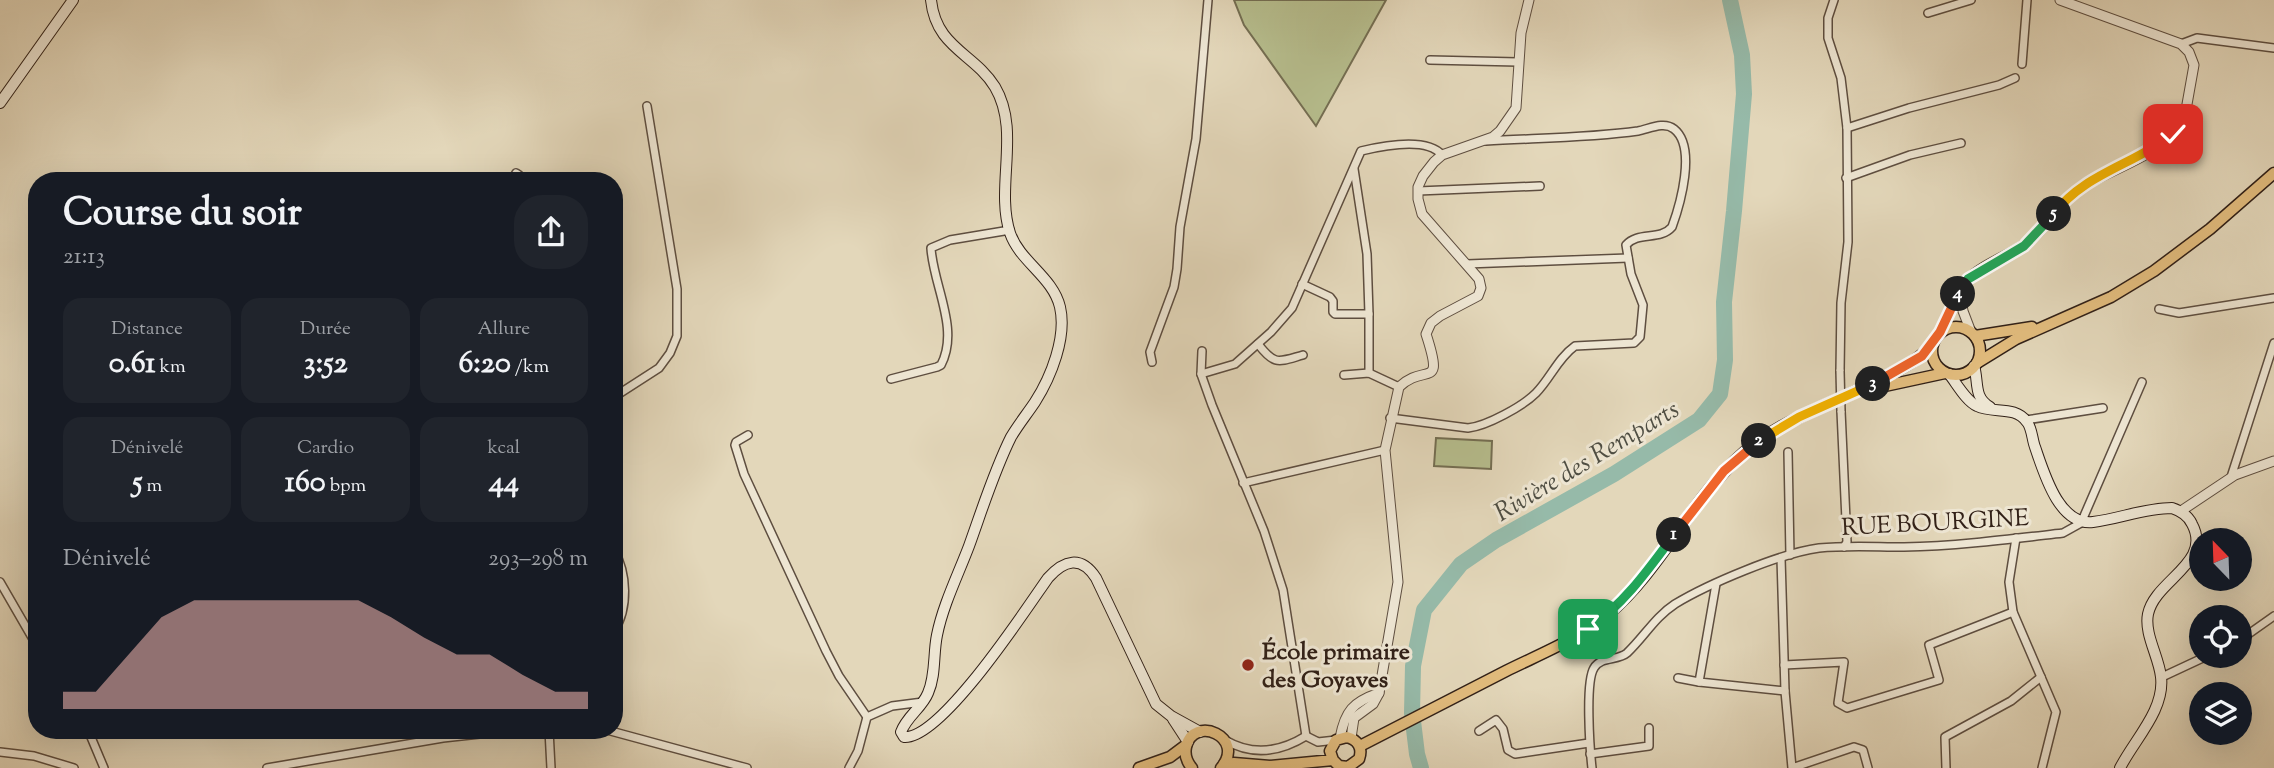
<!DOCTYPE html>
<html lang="fr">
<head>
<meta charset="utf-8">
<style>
  :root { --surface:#171b24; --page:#20242c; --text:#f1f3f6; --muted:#9ea1a6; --accent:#c59692 }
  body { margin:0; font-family:"Sorts Mill Goudy",serif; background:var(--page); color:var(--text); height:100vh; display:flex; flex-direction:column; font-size:26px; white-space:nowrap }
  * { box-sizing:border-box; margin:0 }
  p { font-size:23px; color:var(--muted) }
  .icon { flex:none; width:38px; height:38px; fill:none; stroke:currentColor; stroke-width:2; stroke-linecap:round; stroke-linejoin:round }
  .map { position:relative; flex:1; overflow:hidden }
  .sheet { position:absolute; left:28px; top:172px; width:595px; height:567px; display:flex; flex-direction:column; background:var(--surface); border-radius:28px; box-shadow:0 7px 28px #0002 }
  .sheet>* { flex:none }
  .needle { width:46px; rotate:337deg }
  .tools { position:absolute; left:2189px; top:528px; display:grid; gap:14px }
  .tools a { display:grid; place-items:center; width:63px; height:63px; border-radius:50%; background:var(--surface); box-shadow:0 7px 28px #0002; font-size:35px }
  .pin { position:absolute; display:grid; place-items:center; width:60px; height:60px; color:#fff; margin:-30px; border-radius:14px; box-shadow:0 4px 10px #0006 }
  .km { position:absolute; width:35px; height:35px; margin:-18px; border-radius:50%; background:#222; color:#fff; font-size:19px; line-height:35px; text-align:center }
  .round { display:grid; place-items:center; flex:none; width:74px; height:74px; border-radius:28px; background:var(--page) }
  .head { display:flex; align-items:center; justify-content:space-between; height:119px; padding:0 35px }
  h1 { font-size:38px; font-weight:700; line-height:52px }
  .metrics { display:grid; grid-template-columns:repeat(3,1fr); gap:10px; height:119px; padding:7px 35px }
  .metrics div { display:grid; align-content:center; border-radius:18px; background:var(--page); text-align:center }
  .metrics b { font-size:30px; font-weight:700 }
  .metrics small { font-size:19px; font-weight:400 }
  .metrics p { font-size:19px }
  .chart { height:196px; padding:14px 35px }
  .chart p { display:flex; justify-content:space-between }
  .chart svg { width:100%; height:126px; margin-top:7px; fill:var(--accent); opacity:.7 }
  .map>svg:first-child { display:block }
  .green { fill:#b6bd8d; stroke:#746e52; stroke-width:2 }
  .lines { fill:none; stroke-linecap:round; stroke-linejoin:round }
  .river { stroke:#96baa9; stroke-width:16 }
  .minor-casing { stroke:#5e4e40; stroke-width:10 }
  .tertiary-casing { stroke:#5e4e40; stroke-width:11 }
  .secondary-casing { stroke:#312017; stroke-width:12 }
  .primary-casing { stroke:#312017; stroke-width:13 }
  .minor { stroke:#ede5d2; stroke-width:7 }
  .tertiary { stroke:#ede5d2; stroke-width:9 }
  .secondary { stroke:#ede5d2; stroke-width:10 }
  .primary { stroke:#e2bc7d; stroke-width:10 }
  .minor-bridge-casing { stroke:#5e4e40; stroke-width:10; stroke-linecap:butt }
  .minor-bridge { stroke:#ede5d2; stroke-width:7 }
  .split-1-casing { stroke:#fff; stroke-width:14 }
  .split-2-casing { stroke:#fff; stroke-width:14 }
  .split-3-casing { stroke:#fff; stroke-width:14 }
  .split-4-casing { stroke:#fff; stroke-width:14 }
  .split-5-casing { stroke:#fff; stroke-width:14 }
  .split-6-casing { stroke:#fff; stroke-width:14 }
  .split-1 { stroke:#22a559; stroke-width:9 }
  .split-2 { stroke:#f0652b; stroke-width:9 }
  .split-3 { stroke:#f5b400; stroke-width:9 }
  .split-4 { stroke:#f0652b; stroke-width:9 }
  .split-5 { stroke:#22a559; stroke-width:9 }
  .split-6 { stroke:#f5b400; stroke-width:9 }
  .poi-dot { fill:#8f2418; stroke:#ede5d2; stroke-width:2.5 }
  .labels { text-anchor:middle; stroke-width:6; stroke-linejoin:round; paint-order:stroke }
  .street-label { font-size:24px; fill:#312017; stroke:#ede5d2 }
  .poi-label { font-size:24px; font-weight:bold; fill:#312017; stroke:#ede5d2; text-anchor:start }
  .water-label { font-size:26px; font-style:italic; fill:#4f4e43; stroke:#ede5d2 }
</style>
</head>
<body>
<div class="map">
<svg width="2274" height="768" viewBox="0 0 2274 768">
  <rect width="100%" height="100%" fill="#e3d7ba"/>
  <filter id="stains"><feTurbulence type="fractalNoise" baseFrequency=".00286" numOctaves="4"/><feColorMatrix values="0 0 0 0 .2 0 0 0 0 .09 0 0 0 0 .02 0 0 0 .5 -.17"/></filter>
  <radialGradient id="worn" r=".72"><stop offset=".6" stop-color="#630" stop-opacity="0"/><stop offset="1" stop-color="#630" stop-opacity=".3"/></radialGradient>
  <g class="green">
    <polygon points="1234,0 1386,0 1316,126 1244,25"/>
    <polygon points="1436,438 1492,441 1491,469 1434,466"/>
  </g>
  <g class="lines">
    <polyline class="river" points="1421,768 1417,754 1412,713 1413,666 1424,610 1461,564 1496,540 1614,474 1699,420 1720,394 1725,360 1724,302 1734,211 1744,94 1742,55 1730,0"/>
    <g class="minor-casing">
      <g id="minor">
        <polyline points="1834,0 1828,18 1828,38 1841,78 1847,128 1848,242 1841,303 1840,371"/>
        <polyline points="1928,13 1971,0"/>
        <polyline points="2181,44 2197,38 2274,48"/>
        <polyline points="1430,60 1518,62"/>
        <polyline points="2022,64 2027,0"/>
        <polyline points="1847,128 1909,108 1999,85 2015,78"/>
        <polyline points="1846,178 1910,155 1961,143"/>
        <polyline points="512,180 516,173 519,175 520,180"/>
        <polyline points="1418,191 1540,186"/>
        <polyline points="1467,264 1628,258"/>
        <polyline points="1302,284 1330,297 1333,301 1333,312 1335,314 1369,314 1367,254 1354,169"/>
        <polyline points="2159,309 2179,313 2274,298"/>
        <path d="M1258,344C1275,366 1278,362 1303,355"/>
        <polyline points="1202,351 1201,374 1212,405 1264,531 1283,590 1306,736"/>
        <polyline points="1152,362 1150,352 1174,287 1177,269 1180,227 1196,139 1208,0"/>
        <polyline points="1369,373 1369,314"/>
        <path d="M1201,374L1235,364L1271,332L1292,308L1361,151C1382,146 1427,137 1442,155"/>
        <polyline points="1344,375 1369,373 1399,387"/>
        <path d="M891,379L937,367L941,365C960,329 933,285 931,248L950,240L1010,230"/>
        <polyline points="614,397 659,368 670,353 677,336 677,289 647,106"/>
        <polyline points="1841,411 1847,542 1844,547"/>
        <path d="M1390,418L1468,428C1487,426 1523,406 1536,393C1550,379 1558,358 1575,346L1634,343L1640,337L1643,305L1631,274L1626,245C1638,231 1660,241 1672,227C1680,205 1697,147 1674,129C1664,121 1649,129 1638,131C1588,138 1536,138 1486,141"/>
        <polyline points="2026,420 2103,408"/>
        <polyline points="748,435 736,442 735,445 744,474 826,651 839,676 867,717"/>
        <polyline points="1788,452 1790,555"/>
        <polyline points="2231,477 2274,343"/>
        <polyline points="1243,483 1385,450"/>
        <polyline points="2016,538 2009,582 2013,612 2056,712 2042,768"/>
        <path d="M614,550C627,573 629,608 614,631"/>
        <polyline points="1781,558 1785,691 1792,768 1854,747 1863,750 1868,768"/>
        <polyline points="0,582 37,646"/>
        <polyline points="1716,584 1699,682 1785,691"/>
        <polyline points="2240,640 2274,616"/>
        <polyline points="1784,665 1844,662 1838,703 1847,708 1939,680 1929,645 2013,612"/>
        <polyline points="2162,677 2207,656"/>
        <polyline points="1678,678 1699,682"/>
        <polyline points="88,730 104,768"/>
        <polyline points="549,730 551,768"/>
        <polyline points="607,730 747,768"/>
        <polyline points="1479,731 1496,720 1503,729 1508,750 1515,754 1589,743"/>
        <polyline points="1306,736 1318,742 1336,740"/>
        <path d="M1225,740C1252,756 1280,752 1306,736"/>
        <polyline points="0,752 34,756 74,768"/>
        <polyline points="1590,754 1649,746 1649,728"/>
        <polyline points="267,768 443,738 517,730"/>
        <polyline points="849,768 858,751 867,717 892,706 923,702"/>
        <path d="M1592,768C1590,750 1585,682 1594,668C1601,656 1618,661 1627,653C1644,637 1655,617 1675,604C1708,584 1781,553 1819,548C1847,545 1876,547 1904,547C1957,546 2011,539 2063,533L2081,523L2142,382"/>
        <polyline points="1946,768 1945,737 2011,701 2041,677"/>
      </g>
    </g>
    <g class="tertiary-casing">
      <g id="tertiary">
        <polyline points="1960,291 1963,311 1971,332"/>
        <path d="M1940,332C1948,315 1954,294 1967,280C1984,262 2015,254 2034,237C2052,221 2061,199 2082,187C2115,167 2162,155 2184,121L2194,65L2189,52L2181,44L2060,0"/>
        <polyline points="2181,511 2235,475 2274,461"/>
        <path d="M1340,738C1345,711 1353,702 1379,693"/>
        <path d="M1351,738L1354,718L1373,704L1379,693L1398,582L1385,450L1399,387C1425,362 1445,392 1426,334L1431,323L1440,316L1478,296L1481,288L1479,279L1422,214L1418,199V187L1423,176L1434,162L1442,155L1493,137L1500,131L1516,108L1521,33L1529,0"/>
      </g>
    </g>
    <g class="secondary-casing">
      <g id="secondary">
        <path d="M931,0C936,48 974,53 995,87C1021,131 995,187 1010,233C1020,262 1053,277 1060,307C1067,337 1051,377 1035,402C1027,414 1018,425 1011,437C994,471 982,510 969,546C958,575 943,605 937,635C933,654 936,675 928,693C922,708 907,716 901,732L904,737C941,740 1026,609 1048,578C1064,560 1081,555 1096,578L1156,704L1171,716L1200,732"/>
        <polyline points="0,103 73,0"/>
        <path d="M1974,366C1979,382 1973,397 1990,407"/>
        <path d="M1949,374C1957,384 1966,401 1977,406C1993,414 2015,405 2027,422C2032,428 2032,439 2035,447C2044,473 2059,526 2093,522C2119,519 2145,508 2172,508C2181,511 2188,515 2192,524C2213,563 2155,580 2148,614C2144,634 2159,657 2161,677C2165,710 2134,740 2120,768"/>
        <polyline points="1173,719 1188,742"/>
      </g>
    </g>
    <g class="primary-casing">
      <g id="primary">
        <circle cx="1956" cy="351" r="24"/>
        <polyline points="1975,336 2032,327"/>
        <polyline points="1977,363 2016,339 2111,297 2154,271 2210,229 2274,173"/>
        <polyline points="1871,389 1945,373"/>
        <path d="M1360,746C1409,721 1457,696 1506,671C1540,654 1579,639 1608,614C1666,565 1695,488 1757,442C1797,413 1846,399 1889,375C1905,366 1920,359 1932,345"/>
        <path d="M1224,764L1234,763L1270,766L1333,760L1339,766L1348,767L1359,759C1363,748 1358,740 1347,737L1336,740L1330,751L1333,760"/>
        <polyline points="1139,768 1170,757 1186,745"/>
        <path d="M1192,768C1187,762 1184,756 1186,747C1193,714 1247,737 1221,768"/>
      </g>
    </g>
    <use href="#minor" class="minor"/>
    <use href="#tertiary" class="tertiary"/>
    <use href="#secondary" class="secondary"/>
    <use href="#primary" class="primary"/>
    <g class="minor-bridge-casing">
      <polyline id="minor-bridge" points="1840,371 1841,411"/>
    </g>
    <use href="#minor-bridge" class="minor-bridge"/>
  </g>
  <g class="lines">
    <g class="split-1-casing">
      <path id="split-1" d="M1588,629C1624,604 1648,570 1674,535"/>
    </g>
    <g class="split-2-casing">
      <polyline id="split-2" points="1674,535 1724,471 1759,441"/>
    </g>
    <g class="split-3-casing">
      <polyline id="split-3" points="1759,441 1799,417 1873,384"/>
    </g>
    <g class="split-4-casing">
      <polyline id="split-4" points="1873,384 1922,356 1940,332 1958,294"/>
    </g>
    <g class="split-5-casing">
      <polyline id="split-5" points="1958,294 1968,279 2024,246 2054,214"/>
    </g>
    <g class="split-6-casing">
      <path id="split-6" d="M2054,214C2083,174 2136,164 2173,134"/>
    </g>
    <use href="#split-1" class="split-1"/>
    <use href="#split-2" class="split-2"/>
    <use href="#split-3" class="split-3"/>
    <use href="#split-4" class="split-4"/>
    <use href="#split-5" class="split-5"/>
    <use href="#split-6" class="split-6"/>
  </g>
  <circle class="poi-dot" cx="1248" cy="665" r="7"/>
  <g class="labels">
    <g class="street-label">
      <text transform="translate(1935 522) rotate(-3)" y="8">RUE BOURGINE</text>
    </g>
    <g class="poi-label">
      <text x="1262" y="659">École primaire<tspan x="1262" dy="28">des Goyaves</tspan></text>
    </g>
    <g class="water-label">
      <text transform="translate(1586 460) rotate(-31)" y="9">Rivière des Remparts</text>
    </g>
  </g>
  <rect width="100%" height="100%" filter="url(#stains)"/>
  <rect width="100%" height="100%" fill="url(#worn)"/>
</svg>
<div class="tools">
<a><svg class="needle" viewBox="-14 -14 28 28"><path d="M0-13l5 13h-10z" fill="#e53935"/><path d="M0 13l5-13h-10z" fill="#9ea1a6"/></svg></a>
<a><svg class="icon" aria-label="locate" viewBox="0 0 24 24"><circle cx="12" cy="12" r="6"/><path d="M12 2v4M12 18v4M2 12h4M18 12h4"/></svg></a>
<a><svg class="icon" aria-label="layers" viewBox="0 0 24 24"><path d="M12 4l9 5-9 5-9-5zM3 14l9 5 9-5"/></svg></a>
</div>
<div class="pin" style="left:1588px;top:629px;background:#1e9e55"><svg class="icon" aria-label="arrive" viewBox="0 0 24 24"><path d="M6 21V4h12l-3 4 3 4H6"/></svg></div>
<div class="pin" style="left:2173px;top:134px;background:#d93025"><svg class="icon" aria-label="check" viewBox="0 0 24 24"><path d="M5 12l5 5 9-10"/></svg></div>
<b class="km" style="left:1674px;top:535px">1</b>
<b class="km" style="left:1759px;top:441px">2</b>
<b class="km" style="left:1873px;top:384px">3</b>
<b class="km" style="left:1958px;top:294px">4</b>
<b class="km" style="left:2054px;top:214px">5</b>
<section class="sheet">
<div class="head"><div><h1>Course du soir</h1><p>21:13</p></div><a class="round"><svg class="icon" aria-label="share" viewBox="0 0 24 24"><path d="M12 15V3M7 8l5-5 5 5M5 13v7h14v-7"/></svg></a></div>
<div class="metrics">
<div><p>Distance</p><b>0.61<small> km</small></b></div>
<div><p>Durée</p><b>3:52</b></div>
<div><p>Allure</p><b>6:20<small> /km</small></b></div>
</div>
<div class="metrics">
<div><p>Dénivelé</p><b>5<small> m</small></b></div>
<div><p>Cardio</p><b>160<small> bpm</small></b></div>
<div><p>kcal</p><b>44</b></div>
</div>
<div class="chart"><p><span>Dénivelé</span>293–298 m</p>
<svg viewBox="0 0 160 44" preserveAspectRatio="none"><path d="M0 44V38L10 38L20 25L30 12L40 6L50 6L60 6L70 6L80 6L90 6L100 12L110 19L120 25L130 25L140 32L150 38L160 38V44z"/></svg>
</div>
</section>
</div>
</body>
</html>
